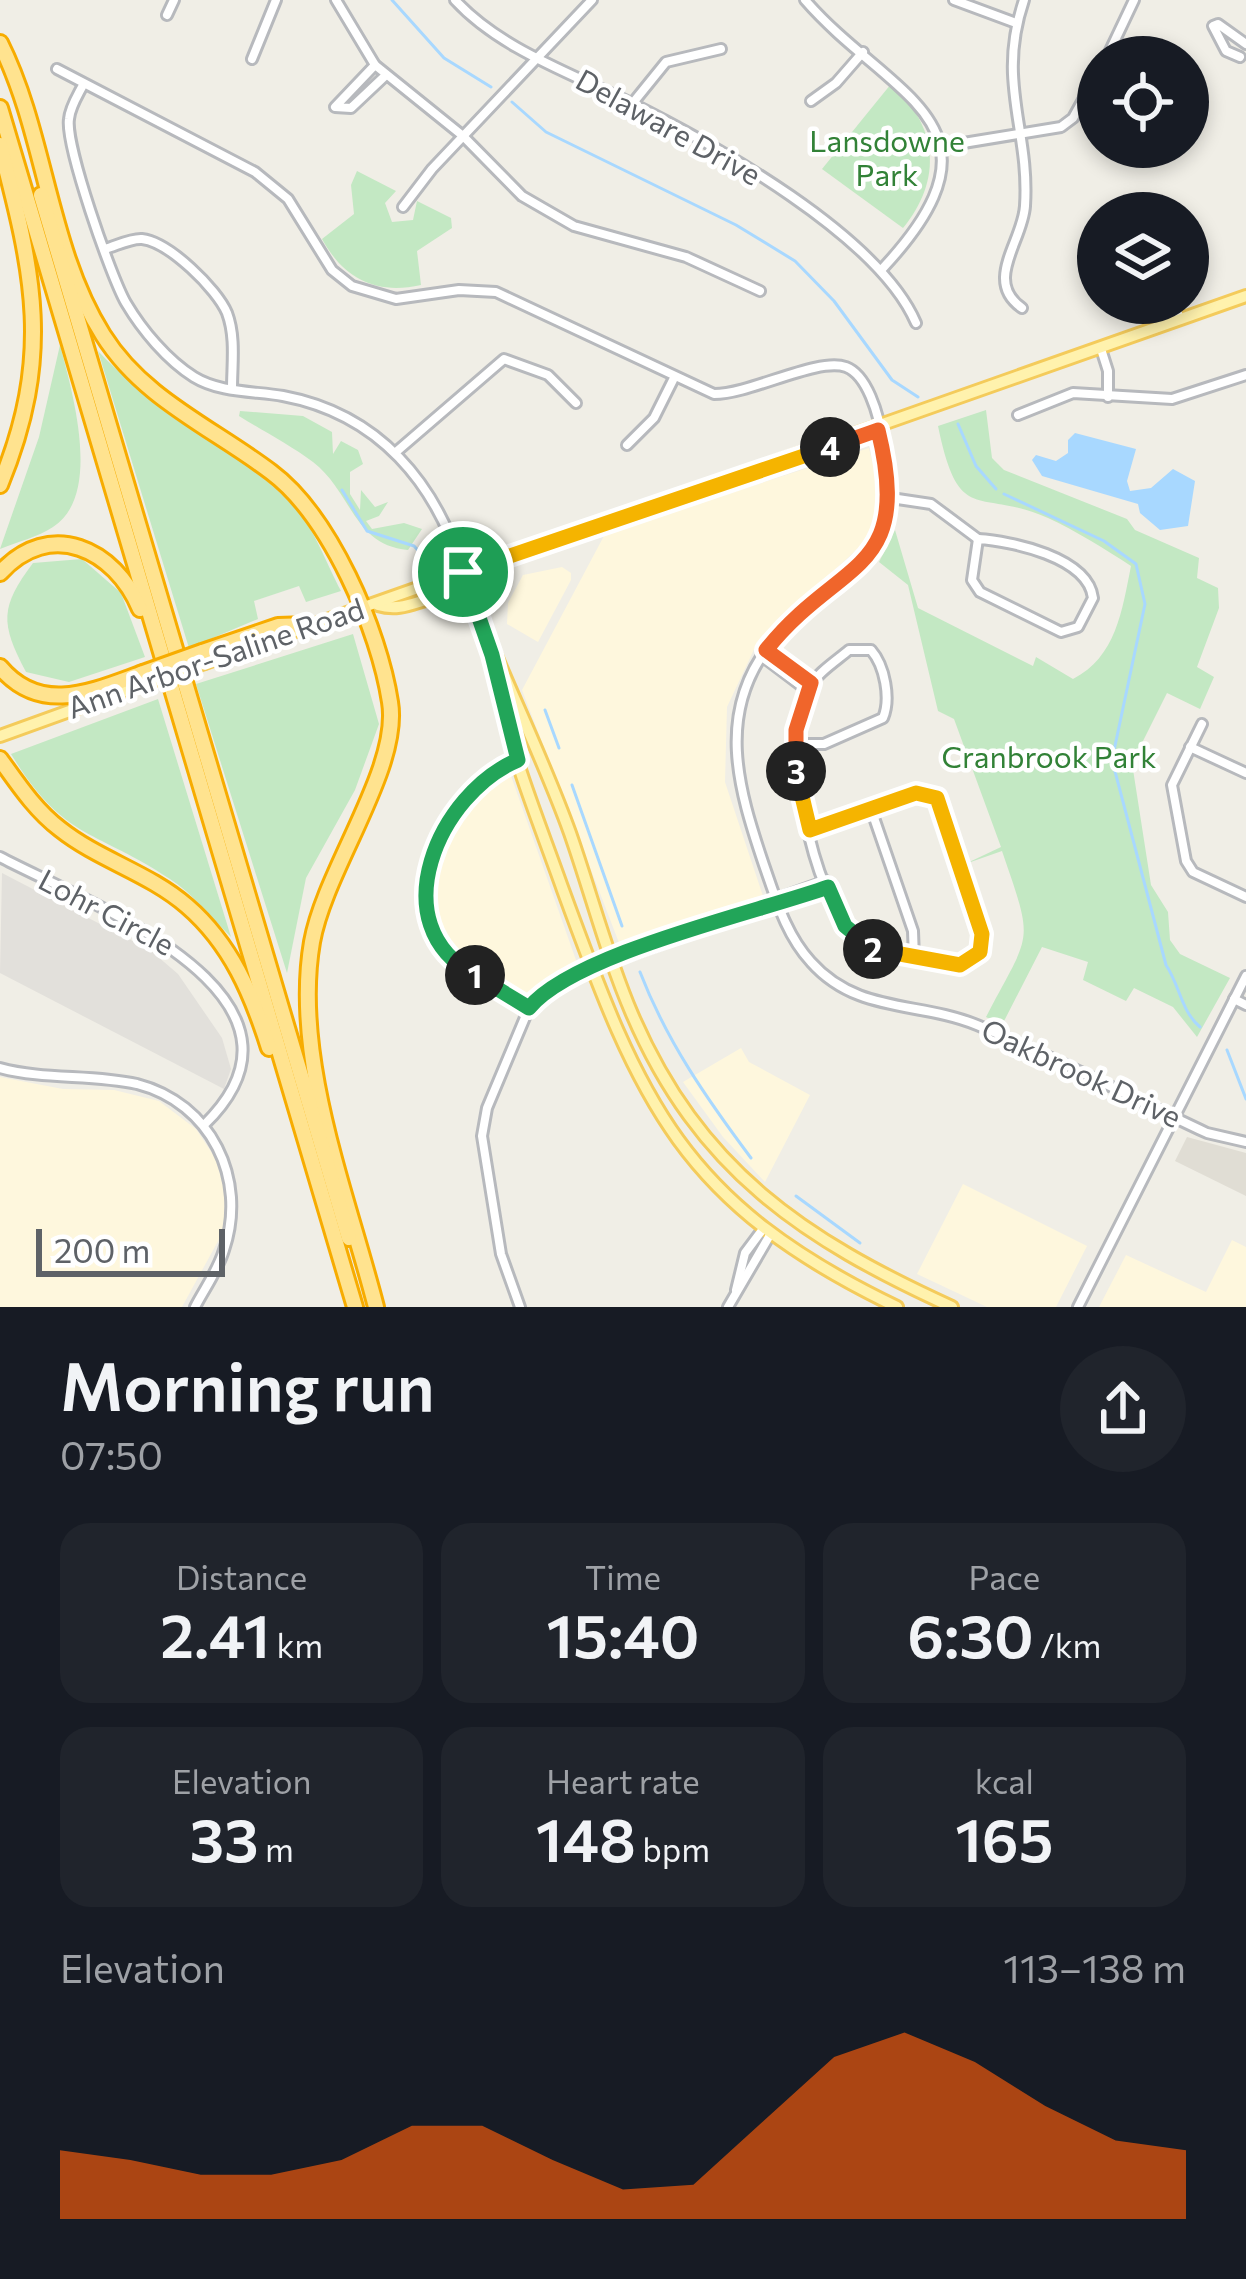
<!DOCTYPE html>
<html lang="en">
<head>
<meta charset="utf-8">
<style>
  :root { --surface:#171b24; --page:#20242c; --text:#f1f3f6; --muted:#9ea1a6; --accent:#ea580c }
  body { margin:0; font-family:Commissioner,sans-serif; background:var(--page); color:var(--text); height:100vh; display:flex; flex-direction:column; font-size:45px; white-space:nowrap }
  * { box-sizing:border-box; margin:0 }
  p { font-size:39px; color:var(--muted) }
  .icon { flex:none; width:66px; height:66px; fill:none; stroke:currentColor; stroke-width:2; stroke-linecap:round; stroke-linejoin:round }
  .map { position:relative; height:1307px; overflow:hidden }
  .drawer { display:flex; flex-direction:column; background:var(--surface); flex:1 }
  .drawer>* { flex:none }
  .tools { position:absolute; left:1077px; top:36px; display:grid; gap:24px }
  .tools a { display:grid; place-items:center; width:132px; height:132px; border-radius:50%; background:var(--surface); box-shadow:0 6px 18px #0003; font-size:60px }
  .scale { position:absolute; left:36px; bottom:30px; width:189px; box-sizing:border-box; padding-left:12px; border:6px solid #5e6267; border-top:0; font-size:33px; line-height:42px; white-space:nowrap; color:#5e6267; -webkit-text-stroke:9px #fff; paint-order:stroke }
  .pin { position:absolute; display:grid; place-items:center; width:102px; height:102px; color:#fff; margin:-51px; border:6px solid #fff; border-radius:50%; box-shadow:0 3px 12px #0007 }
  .km { position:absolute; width:60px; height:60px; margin:-30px; border-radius:50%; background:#222; color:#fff; font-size:33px; line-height:60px; text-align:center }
  .round { display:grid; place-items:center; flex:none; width:126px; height:126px; border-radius:63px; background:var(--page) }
  .summary { display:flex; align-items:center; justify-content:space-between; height:204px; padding:0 60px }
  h1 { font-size:66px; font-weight:600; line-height:90px }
  .metrics { display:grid; grid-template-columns:repeat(3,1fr); gap:18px; height:204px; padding:12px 60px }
  .metrics div { display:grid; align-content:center; border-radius:30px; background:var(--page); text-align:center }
  .metrics b { font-size:60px; font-weight:600 }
  .metrics small { font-size:33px; font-weight:400 }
  .metrics p { font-size:33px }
  .chart { height:336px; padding:24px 60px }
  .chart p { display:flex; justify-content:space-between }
  .chart svg { width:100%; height:216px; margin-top:12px; fill:var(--accent); opacity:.7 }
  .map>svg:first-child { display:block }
  .commercial { fill:#fef7dd }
  .industrial { fill:#e2e0db }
  .education { fill:#e0ddd4 }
  .green { fill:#c3e8c3 }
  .water { fill:#a8d8ff }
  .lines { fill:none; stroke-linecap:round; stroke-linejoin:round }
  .stream { stroke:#a8d8ff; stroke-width:3 }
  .minor-casing { stroke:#b7b9bd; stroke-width:14 }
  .major-casing { stroke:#f4cb5b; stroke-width:16 }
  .highway-casing { stroke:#f7ac00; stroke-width:20 }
  .minor { stroke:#fff; stroke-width:8 }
  .major { stroke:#fff2ad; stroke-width:10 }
  .highway { stroke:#ffe38f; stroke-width:14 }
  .major-bridge-casing { stroke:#f4cb5b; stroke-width:16; stroke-linecap:butt }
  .highway-bridge-casing { stroke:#f7ac00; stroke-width:20; stroke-linecap:butt }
  .major-bridge { stroke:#fff2ad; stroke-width:10 }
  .highway-bridge { stroke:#ffe38f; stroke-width:14 }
  .split-1-casing { stroke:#fff; stroke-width:24 }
  .split-2-casing { stroke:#fff; stroke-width:24 }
  .split-3-casing { stroke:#fff; stroke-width:24 }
  .split-4-casing { stroke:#fff; stroke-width:24 }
  .split-5-casing { stroke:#fff; stroke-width:24 }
  .split-1 { stroke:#22a559; stroke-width:15 }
  .split-2 { stroke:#22a559; stroke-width:15 }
  .split-3 { stroke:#f5b400; stroke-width:15 }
  .split-4 { stroke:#f0652b; stroke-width:15 }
  .split-5 { stroke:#f5b400; stroke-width:15 }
  .labels { text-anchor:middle; stroke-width:9; stroke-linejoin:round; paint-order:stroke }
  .street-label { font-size:30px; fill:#5e6267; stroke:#fff }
  .park-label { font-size:30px; fill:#328237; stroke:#fff }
</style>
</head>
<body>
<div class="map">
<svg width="1246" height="1307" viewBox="0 0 1246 1307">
  <rect width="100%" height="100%" fill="#f0eee6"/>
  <g class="commercial">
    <polygon points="869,448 880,495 867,540 758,641 727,707 725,782 763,896 621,948 522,690 605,534"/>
    <polygon points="562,567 571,573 571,580 538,642 507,624 508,603 523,575"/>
    <polygon points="510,773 577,963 524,996 467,966 445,946 430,902 434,868 465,807"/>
    <polygon points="741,1048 749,1062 810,1095 765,1182 723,1137 683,1082"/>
    <polygon points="0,1077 63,1089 114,1090 159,1101 196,1129 216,1159 226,1197 223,1232 182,1307 0,1307"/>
    <polygon points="963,1184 1087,1246 1056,1307 987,1307 917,1274"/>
    <polygon points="1232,1240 1246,1247 1246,1307 1099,1307 1126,1255 1206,1292"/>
  </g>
  <polygon class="industrial" points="2,873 150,950 178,974 222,1038 231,1069 224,1089 0,973"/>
  <polygon class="education" points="1187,1137 1246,1153 1246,1196 1175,1161"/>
  <g class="green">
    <path d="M891,84C938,126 943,179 903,228L822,169Z"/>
    <path d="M357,171L396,191L385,203L392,222L413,220L417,201L451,218L452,228L417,251L421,285C376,295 344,279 322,239L354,214L351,185Z"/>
    <path d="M60,345C72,391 103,495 53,527C38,537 17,542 0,549L39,437Z"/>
    <path d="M98,351C156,413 238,446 296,509C315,530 327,565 341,591L306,602L299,586L254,601L258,619L189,648Z"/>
    <path d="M986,410L992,458L1004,470L1127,519L1135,530L1199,558L1197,578L1218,588L1219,608L1197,667L1214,677L1200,709L1167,693L1132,763L1151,885L1168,912L1170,940L1180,954L1230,978L1197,1037L1173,1007L1134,988L1126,1001L1083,980L1088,962L1042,947L1002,1025L986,1017C1031,930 1035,947 1002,851L965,864L1001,847L954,719L938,711L908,585L879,562L895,530L918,608L1033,666L1036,657L1073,679C1116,657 1122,611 1131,566C1105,549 1076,531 1048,518C978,487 959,528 938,426Z"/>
    <path d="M240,411L303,416L332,432L333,454L341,441L358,450L363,464L350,472V494L360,510L361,490L375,507L388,502L379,516L366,521L372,529L404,523L422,529L408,550C353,545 352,492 313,462C290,445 263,431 239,416Z"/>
    <path d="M82,559L121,593L145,657L69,682L26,672C0,623 0,607 33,563Z"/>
    <polygon points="353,634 379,724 355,790 306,878 287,973 196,684"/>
    <path d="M158,699L231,937C212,918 192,893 170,879C95,829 64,841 11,754Z"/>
  </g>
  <polygon class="water" points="1075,433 1136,449 1127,481 1130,491 1151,488 1173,469 1195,481 1188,526 1160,530 1140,513 1138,504 1042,476 1032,460 1036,455 1056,461 1068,453 1068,440"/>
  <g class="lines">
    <g class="stream">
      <polyline points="392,0 444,58 491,87"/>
      <polyline points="512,102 546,132 736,225 795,261 834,301 892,380 918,397"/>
      <polyline points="958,424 976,466 996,489"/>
      <polyline points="342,490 367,531 414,546 425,558"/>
      <path d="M1004,494L1104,541L1136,564L1145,604L1112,760L1166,965C1180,986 1181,1011 1200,1027"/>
      <polyline points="545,710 559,748"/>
      <polyline points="572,785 622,926"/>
      <path d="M640,972C667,1042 707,1099 751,1158"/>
      <polyline points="1227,1050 1246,1099"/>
      <polyline points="796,1196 860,1243"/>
    </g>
    <g class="minor-casing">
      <g id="minor">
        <polyline points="336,0 375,65 463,136 522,196 574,226 686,257 760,291"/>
        <path d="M455,0C500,49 571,73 629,102C715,145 878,235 916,323"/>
        <path d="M805,0C890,98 1018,123 883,268"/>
        <polyline points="954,0 1016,23"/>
        <polyline points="167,15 174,0"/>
        <polyline points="1107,57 1134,0"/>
        <polyline points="1240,57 1226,51 1213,26 1218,24 1246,44"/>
        <polyline points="252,59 276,0"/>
        <polyline points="375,65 335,107 351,108 386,75"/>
        <path d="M57,69L255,172L288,199L332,270L352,286L396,299L459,290L496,292L714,394C751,394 817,357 846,367C886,382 897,510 878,543C854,585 803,605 772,642C715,712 738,788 764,865C776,899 786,935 811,962C857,1014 919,1001 977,1025C1055,1057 1130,1097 1207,1133L1246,1142"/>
        <path d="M83,85C78,95 70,107 69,119C65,145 111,277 126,303C142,330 167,360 194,377C220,393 254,391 283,396C379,414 436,483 463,572"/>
        <polyline points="811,101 836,83 863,52"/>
        <polyline points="632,104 666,62 721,49"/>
        <polyline points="939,147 1061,127 1073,118 1098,73"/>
        <polyline points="403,207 432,169 592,0"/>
        <path d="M105,249C116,246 131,238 142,239C169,242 217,289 227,313C236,337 232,364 232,389"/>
        <polyline points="1174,303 1180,319"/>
        <path d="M1022,308C983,281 1023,241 1025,206C1030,129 996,83 1024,0"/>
        <polyline points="1101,349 1108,371 1108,397"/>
        <polyline points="1018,415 1073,393 1172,399 1246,375"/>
        <polyline points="627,445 654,418 674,378"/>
        <polyline points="396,452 504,359 548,375 576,403"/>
        <polyline points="891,498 931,504 978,539"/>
        <path d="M978,539C1011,541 1088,557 1093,598L1078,627L1061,632L980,592L972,580Z"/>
        <polyline points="766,650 811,683"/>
        <polyline points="762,656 807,690"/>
        <polyline points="1202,724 1172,785 1186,861 1193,872 1246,897"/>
        <path d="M795,744H824L883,718C891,699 885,666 871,650H849C836,661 817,673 809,688C780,741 812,896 855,936C874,955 899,956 924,960C944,962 961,969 977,956L982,934L933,794L916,793L810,830"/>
        <polyline points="1190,747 1246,773"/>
        <path d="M517,761C500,768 483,775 470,789C434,828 404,906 443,952C465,978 503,986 529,1008"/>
        <polyline points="871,809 913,931 914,958"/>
        <path d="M0,857C87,903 338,995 204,1125"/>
        <polyline points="776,899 826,881"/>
        <polyline points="778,905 827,887"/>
        <polyline points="1234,999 1246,1005"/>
        <path d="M0,1068C44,1080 92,1074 137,1084C211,1103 248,1179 224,1250C218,1270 205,1288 195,1307"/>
        <polyline points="736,1290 745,1253 763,1229"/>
        <polyline points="520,1307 501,1254 482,1136 487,1108 529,1008 549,988 583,972 777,902"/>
        <polyline points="728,1307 770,1235"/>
        <polyline points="1078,1307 1246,976"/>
      </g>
    </g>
    <g class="major-casing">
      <g id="major">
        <path d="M463,572C494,661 538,744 570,833C591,893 607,956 632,1014C699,1170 803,1239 952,1307"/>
        <path d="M378,605C414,616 432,582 474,604"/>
        <polyline points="205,663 1246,296"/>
        <path d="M493,664C505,741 537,816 563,890C641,1104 681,1203 897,1307"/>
        <polyline points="0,736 147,683"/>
      </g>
    </g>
    <g class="highway-casing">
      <g id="highway">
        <path d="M0,43C46,135 48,248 103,335C143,399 213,428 271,472C330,516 379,630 390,702C401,768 325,869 312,942C292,1058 347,1194 376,1307"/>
        <polyline points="0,108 355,1307"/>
        <path d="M0,145C34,275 53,356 0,485"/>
        <polyline points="41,195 349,1238"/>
        <path d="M0,573C50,518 115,549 140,609"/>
        <polyline points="202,652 278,626 308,625"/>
        <path d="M0,667C41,716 93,691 143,673"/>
        <path d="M0,759C18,784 35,810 60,829C99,860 149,873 187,906C231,944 252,994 269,1048"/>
      </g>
    </g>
    <use href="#minor" class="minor"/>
    <use href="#major" class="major"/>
    <use href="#highway" class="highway"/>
    <g class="major-bridge-casing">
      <polyline id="major-bridge" points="147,683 205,663"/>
    </g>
    <g class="highway-bridge-casing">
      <polyline id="highway-bridge" points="143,673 202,652"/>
    </g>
    <use href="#major-bridge" class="major-bridge"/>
    <use href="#highway-bridge" class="highway-bridge"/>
  </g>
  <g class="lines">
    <g class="split-1-casing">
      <path id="split-1" d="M463,572L492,655L518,760C439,793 380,925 475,975"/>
    </g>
    <g class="split-2-casing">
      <path id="split-2" d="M475,975L529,1008C574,953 759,912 828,887L845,926L873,949"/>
    </g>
    <g class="split-3-casing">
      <polyline id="split-3" points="796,771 810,830 916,793 937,798 982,934 980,952 960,965 873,949"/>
    </g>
    <g class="split-4-casing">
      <path id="split-4" d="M796,771V730L811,683L766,650C840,557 914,576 878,430L830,447"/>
    </g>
    <g class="split-5-casing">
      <polyline id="split-5" points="463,572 830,447"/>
    </g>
    <use href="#split-1" class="split-1"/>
    <use href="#split-2" class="split-2"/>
    <use href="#split-3" class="split-3"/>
    <use href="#split-4" class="split-4"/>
    <use href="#split-5" class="split-5"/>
  </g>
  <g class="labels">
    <g class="street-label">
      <text transform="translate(668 128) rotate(29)" y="10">Delaware Drive</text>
      <text transform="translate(216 659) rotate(-19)" y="10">Ann Arbor-Saline Road</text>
      <text transform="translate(106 913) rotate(28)" y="10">Lohr Circle</text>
      <text transform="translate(1081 1074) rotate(25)" y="10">Oakbrook Drive</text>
    </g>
    <g class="park-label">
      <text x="887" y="152">Lansdowne<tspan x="887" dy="34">Park</tspan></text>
      <text x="1049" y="768">Cranbrook Park</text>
    </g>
  </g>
</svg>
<div class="tools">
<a><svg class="icon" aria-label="locate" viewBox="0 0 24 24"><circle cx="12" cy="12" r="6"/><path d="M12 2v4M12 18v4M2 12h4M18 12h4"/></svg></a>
<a><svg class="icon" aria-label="layers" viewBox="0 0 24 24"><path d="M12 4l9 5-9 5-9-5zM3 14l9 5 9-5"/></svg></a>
</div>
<div class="scale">200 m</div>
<div class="pin" style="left:463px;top:572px;background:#1e9e55"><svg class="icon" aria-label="arrive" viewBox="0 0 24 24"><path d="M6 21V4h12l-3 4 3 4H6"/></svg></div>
<b class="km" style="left:475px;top:975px">1</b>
<b class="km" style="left:873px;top:949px">2</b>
<b class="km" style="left:796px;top:771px">3</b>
<b class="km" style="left:830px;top:447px">4</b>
</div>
<section class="drawer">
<div class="summary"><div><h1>Morning run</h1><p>07:50</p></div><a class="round"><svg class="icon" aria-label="share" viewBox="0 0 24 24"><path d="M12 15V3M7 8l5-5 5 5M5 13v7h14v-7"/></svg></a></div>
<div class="metrics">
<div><p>Distance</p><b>2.41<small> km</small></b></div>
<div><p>Time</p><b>15:40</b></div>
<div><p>Pace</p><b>6:30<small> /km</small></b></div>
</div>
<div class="metrics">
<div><p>Elevation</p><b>33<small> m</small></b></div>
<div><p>Heart rate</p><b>148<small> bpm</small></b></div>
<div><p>kcal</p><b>165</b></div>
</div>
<div class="chart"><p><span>Elevation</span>113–138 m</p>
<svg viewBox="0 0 160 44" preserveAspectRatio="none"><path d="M0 44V30L10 32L20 35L30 35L40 32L50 25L60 25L70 32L80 38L90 37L100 24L110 11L120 6L130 12L140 21L150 28L160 30V44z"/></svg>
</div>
</section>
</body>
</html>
